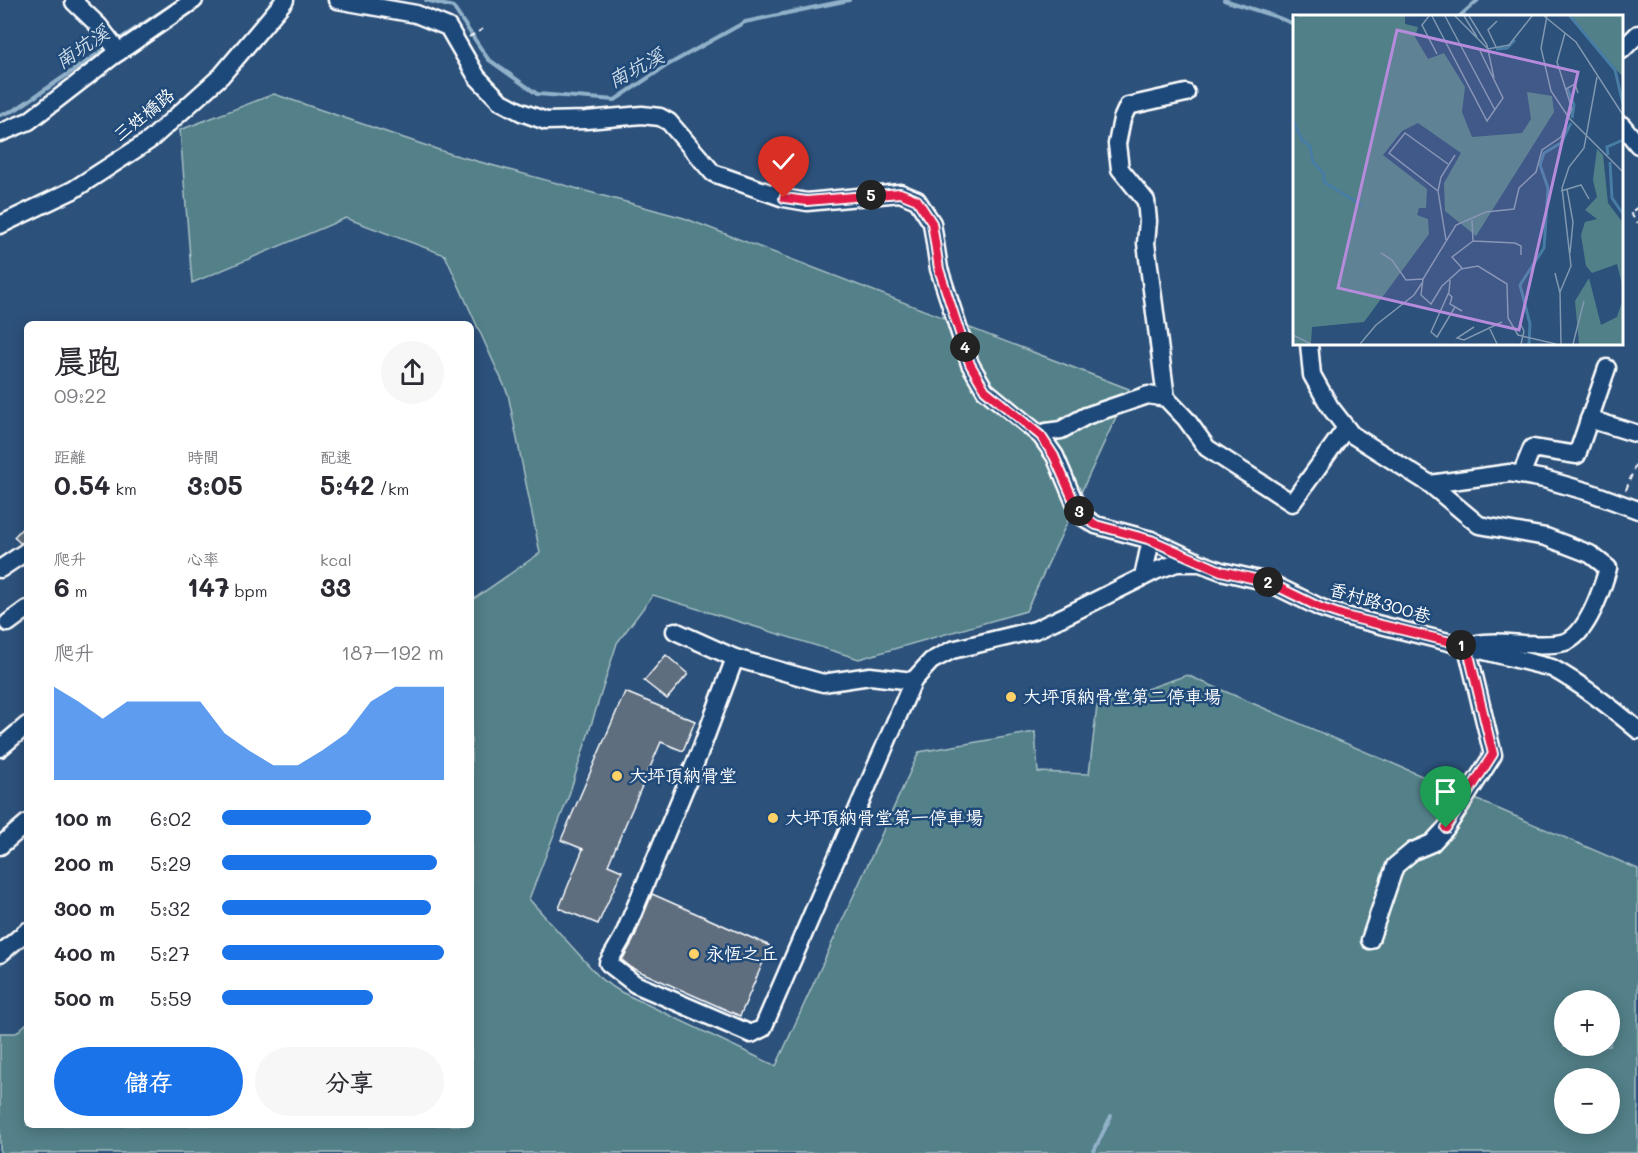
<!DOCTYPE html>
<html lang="zh-TW">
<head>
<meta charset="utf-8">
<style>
  :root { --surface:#fff; --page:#f7f7f7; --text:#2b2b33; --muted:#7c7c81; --accent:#1a73e8 }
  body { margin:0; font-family:Mali,"LXGW WenKai TC",sans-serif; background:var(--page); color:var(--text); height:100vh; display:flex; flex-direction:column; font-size:22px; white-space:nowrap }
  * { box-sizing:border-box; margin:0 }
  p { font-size:20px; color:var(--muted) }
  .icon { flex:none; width:33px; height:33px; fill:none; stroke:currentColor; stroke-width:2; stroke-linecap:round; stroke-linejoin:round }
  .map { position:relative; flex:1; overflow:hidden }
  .sheet { position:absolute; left:24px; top:321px; width:450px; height:807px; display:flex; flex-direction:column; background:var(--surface); border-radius:9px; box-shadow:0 3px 15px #0003 }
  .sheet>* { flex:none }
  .fabs { position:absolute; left:1554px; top:990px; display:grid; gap:12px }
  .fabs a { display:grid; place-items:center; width:66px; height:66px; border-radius:50%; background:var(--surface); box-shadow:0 3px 15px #0003; font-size:30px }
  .pin { position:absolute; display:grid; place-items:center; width:51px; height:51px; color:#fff; margin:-62px -26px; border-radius:50% 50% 50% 0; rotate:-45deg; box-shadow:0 0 6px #0007 }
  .pin .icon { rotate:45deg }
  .km { position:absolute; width:30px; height:30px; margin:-15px; border-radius:50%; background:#222; color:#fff; font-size:16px; line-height:30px; text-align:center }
  .round { display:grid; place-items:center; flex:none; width:63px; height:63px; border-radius:32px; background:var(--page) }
  .head { display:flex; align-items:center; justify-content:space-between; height:102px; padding:0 30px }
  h1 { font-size:33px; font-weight:700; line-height:45px }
  .figures { display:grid; grid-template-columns:repeat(3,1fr); gap:9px; height:102px; padding:6px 30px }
  .figures div { display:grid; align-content:center }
  .figures b { font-size:26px; font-weight:700 }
  .figures small { font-size:16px; font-weight:400 }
  .figures p { font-size:16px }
  .chart { height:168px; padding:12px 30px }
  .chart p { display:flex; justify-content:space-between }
  .chart svg { width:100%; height:108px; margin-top:6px; fill:var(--accent); opacity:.7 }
  .button { display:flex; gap:12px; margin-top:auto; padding:12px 30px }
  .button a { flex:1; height:69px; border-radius:36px; background:var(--accent); color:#fff; font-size:24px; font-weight:700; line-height:69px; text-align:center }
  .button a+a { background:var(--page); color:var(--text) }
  ul { padding:0 30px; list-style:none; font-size:20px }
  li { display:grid; grid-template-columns:96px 72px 1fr; align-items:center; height:45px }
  li i { height:15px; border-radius:8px; background:var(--accent) }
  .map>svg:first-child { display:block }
  .green { fill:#528089; stroke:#a8c0c4; stroke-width:1.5; fill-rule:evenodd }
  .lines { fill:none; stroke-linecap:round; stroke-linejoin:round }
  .stream { stroke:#91b1c9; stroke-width:4 }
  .building { fill:#5e6e7e; stroke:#fff; stroke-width:1.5 }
  .minor-casing { stroke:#fff; stroke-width:21 }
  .path { stroke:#fff; stroke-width:2; stroke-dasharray:6 4.5; stroke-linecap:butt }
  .minor { stroke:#1f4a7a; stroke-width:16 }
  .route-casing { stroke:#fff; stroke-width:12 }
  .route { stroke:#e11d48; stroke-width:8 }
  .poi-dot { fill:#ffd166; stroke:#1f4a7a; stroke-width:2 }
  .labels { text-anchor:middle; stroke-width:5; stroke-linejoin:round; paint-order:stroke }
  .street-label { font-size:18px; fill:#fff; stroke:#1f4a7a }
  .poi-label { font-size:18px; fill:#fff; stroke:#1f4a7a; text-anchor:start }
  .water-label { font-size:20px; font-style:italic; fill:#d1dee8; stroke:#1f4a7a }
  .inset-river { fill:none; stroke:#477da5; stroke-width:3 }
  .inset-road { fill:none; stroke:#8097b0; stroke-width:1.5 }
  .view { fill:#b68bdc; fill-opacity:0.15; stroke:#b68bdc; stroke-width:3 }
  .inset-edge { fill:none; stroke:#fff; stroke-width:3 }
</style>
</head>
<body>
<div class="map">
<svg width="1638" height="1153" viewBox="0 0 1638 1153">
  <rect width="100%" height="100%" fill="#2c517b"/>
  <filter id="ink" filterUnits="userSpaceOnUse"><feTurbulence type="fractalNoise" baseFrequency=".0167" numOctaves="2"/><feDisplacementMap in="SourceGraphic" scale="12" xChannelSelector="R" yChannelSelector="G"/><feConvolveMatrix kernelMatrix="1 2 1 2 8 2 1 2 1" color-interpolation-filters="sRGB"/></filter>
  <g filter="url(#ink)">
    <path class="green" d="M274,94L451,154L684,218L1129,389L1026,611L859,659L653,595L617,643L568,798L529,899L602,980L621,992L776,1066L919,752L1035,732L1038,772L1089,774L1097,706L1187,675L1638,869V1153H0V1033H16L27,1023V1125H471V601L540,553L508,394L445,255L346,218L192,283L180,130ZM1564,1000H1610V1046H1564ZM1564,1078H1610V1124H1564Z"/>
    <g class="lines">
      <g class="stream">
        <polyline points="426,0 453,7 488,59 537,94 615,100 666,66 745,22 849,0"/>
        <polyline points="1224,0 1274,16 1294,24"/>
        <polyline points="1460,16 1478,0"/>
        <polyline points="117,41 179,0"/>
        <polyline points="0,115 15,110 108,47"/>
        <polyline points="1093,1153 1111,1116"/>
      </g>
    </g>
    <g class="building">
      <polygon points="27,523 27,541 20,543 14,537"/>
      <polygon points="666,655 688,674 667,699 644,681"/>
      <polygon points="625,692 695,721 683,751 661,742 608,865 622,871 598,924 559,908 583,849 561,840"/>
      <polygon points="652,894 770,946 740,1016 632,968 622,960 633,941"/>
    </g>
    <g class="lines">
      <g class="minor-casing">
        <g id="minor">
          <polyline points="76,0 74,2 98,25 119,52"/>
          <polyline points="337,0 416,14 448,27 477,77 500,101 521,112 546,121 586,120 642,115 660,117 669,122 713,173 784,198 807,202 900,193 917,200 932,223 939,269 970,364 985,390 1041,436 1055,456 1080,515 1096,525 1151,540 1196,561"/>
          <polyline points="1622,50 1638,34"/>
          <polyline points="1622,125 1638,145"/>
          <polyline points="0,133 29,121 113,56 194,0"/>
          <polyline points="0,225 73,190 150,140 221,76 285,0"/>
          <path d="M1309,344L1312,375L1330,407L1351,434L1430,484L1479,525L1546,537L1590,554L1608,568C1602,589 1587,635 1565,642C1554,646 1534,644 1523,644C1508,643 1492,641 1477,644"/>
          <polyline points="1166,398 1146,243 1148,221 1146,201 1120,169 1117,144 1122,119 1128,106 1186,93"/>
          <polyline points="1589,419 1638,434"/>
          <polyline points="1041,436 1046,432 1061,430 1086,416 1148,395 1166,398 1186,419 1207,448 1292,503 1346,428"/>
          <polyline points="1521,475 1532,448 1577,455 1607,368"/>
          <polyline points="1430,484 1510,473 1544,479 1589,492 1638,510"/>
          <polyline points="0,569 27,551"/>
          <polyline points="1143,577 1151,540"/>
          <polyline points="8,623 27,609"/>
          <polyline points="675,631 735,658 823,683 870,676 913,681"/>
          <path d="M735,658L701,749L623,937L608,963L635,984L751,1034L763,1028L913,681L931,661L952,650L1035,630L1069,614L1155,571L1177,563H1200L1221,571L1268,582L1321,608L1345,616L1552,668C1583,685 1611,707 1638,730"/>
          <polyline points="0,748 27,725"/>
          <polyline points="0,846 27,823"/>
          <polyline points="1370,940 1395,866 1413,851 1432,843 1446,828 1493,755 1467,647"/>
          <polyline points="0,954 27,931"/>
        </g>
      </g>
      <g class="path">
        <polyline points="469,37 483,29"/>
        <polyline points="1638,207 1630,213 1638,223"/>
        <polyline points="1626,490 1638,458"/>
      </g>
      <use href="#minor" class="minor"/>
    </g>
  </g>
  <g class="lines" filter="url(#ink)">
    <g class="route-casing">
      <polyline id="route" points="784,198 807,201 900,193 917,200 932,223 939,269 970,364 985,390 1041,436 1054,456 1080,515 1096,525 1151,540 1221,571 1268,582 1321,608 1345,616 1467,646 1493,754 1446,828"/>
    </g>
    <use href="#route" class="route"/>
  </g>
  <g class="poi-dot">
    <circle cx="1011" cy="697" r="6"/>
    <circle cx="617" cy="776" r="6"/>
    <circle cx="773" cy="818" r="6"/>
    <circle cx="694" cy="954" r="6"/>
  </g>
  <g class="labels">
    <g class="street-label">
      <text transform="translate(144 115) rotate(-39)" y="6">三姓橋路</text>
      <text transform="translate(1380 603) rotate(16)" y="6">香村路300巷</text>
    </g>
    <g class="poi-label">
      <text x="1023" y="703">大坪頂納骨堂第二停車場</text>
      <text x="629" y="782">大坪頂納骨堂</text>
      <text x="785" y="824">大坪頂納骨堂第一停車場</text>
      <text x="706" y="960">永恆之丘</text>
    </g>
    <g class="water-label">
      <text transform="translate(82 47) rotate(-34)" y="7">南坑溪</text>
      <text transform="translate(636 68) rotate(-28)" y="7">南坑溪</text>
    </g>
  </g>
  <g transform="translate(1293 15)">
    <rect width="330" height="330" fill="#2c517b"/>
    <path d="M5,1H112V9L125,12L122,22L135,44L151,38L172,72L169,97L179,122L229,118L238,104L234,77L259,81L261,97L183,221L152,196L151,168L168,138L125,108L109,116L90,140L134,174L133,193H126L124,200L135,204L136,219L71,307L19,312L18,329H0V4ZM275,1H330V62ZM304,134L310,140L315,188L330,208V273L324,249L299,258L293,251L288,220L292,207L304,204L292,195L304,182L300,165ZM296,263L308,310L324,302L330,284V329H286L282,286Z" fill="#528089"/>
    <path class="inset-river" d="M277,1L322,55L330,89M203,34L214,33L222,25M274,73L281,90L279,103M0,105L9,125L17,131L20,147L31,159V167L70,191M315,140L314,132L330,125M317,147L319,183L330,199M236,329L237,309L227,270L251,233L255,173L247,150L251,138L268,128L278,108"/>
    <path class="inset-road" d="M136,1L129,10L144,39M139,1L194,106L210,83L187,36M152,1L202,95M162,1L195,34L216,30L239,1M171,1L184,22M176,1L194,30L201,63M251,1L283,27L330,100M254,1L248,33L258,76L276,103L330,157M203,32L195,15L204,6M273,74L282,69L285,78M274,174L280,207L277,238M145,176L96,138L112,118L155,149M145,176L153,225M145,176L148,162L162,140M268,176L288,170L296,184M180,226L222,228L228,231V240M88,238L99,245L113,265L130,264M169,253L159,242L180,226L179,205M262,258L267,278M157,265L156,277L138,317L144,322L162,292M156,279L159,282L157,289L169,296M228,310L231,316L228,329M181,312L164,323L171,325L209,307M196,312L204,329M0,320L18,329M67,329L83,310L121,280L129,268M263,329L225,320L215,303L214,269L185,251L168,254L149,271L138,289L128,280L130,264L163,210L193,197L221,194L226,173L243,157L249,135L268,122L279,94L264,47L272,18M268,329L267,277L278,251L269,173L276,152L291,133L304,62M280,329L291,286"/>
    <path class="view" d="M104,15L285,57L226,315L45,273Z"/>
    <rect width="330" height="330" class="inset-edge"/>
  </g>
</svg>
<div class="fabs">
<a>+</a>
<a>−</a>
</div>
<div class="pin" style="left:1446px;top:828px;background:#1e9e55"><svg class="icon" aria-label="arrive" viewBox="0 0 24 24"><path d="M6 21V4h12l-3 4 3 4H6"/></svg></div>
<div class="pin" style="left:784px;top:198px;background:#d93025"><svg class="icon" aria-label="check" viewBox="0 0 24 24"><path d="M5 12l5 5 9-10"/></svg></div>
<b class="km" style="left:1461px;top:645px">1</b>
<b class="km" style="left:1268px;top:582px">2</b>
<b class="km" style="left:1079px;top:511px">3</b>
<b class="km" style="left:965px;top:347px">4</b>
<b class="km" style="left:871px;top:195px">5</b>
<section class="sheet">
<div class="head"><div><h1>晨跑</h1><p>09:22</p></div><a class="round"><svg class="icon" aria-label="share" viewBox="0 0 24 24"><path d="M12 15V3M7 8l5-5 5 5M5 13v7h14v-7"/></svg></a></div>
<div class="figures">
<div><p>距離</p><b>0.54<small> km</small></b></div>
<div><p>時間</p><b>3:05</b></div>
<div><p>配速</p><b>5:42<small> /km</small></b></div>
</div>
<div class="figures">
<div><p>爬升</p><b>6<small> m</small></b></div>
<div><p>心率</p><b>147<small> bpm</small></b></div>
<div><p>kcal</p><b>33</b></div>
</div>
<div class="chart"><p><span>爬升</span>187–192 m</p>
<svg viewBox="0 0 160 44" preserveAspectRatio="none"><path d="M0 44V6L10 12L20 19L30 12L40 12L50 12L60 12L70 25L80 32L90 38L100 38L110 32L120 25L130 12L140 6L150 6L160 6V44z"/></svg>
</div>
<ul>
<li><b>100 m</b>6:02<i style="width:67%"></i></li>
<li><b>200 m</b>5:29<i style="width:97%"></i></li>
<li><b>300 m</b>5:32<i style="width:94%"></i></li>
<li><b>400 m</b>5:27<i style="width:100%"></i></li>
<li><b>500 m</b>5:59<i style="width:68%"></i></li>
</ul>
<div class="button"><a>儲存</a><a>分享</a></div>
</section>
</div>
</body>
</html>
